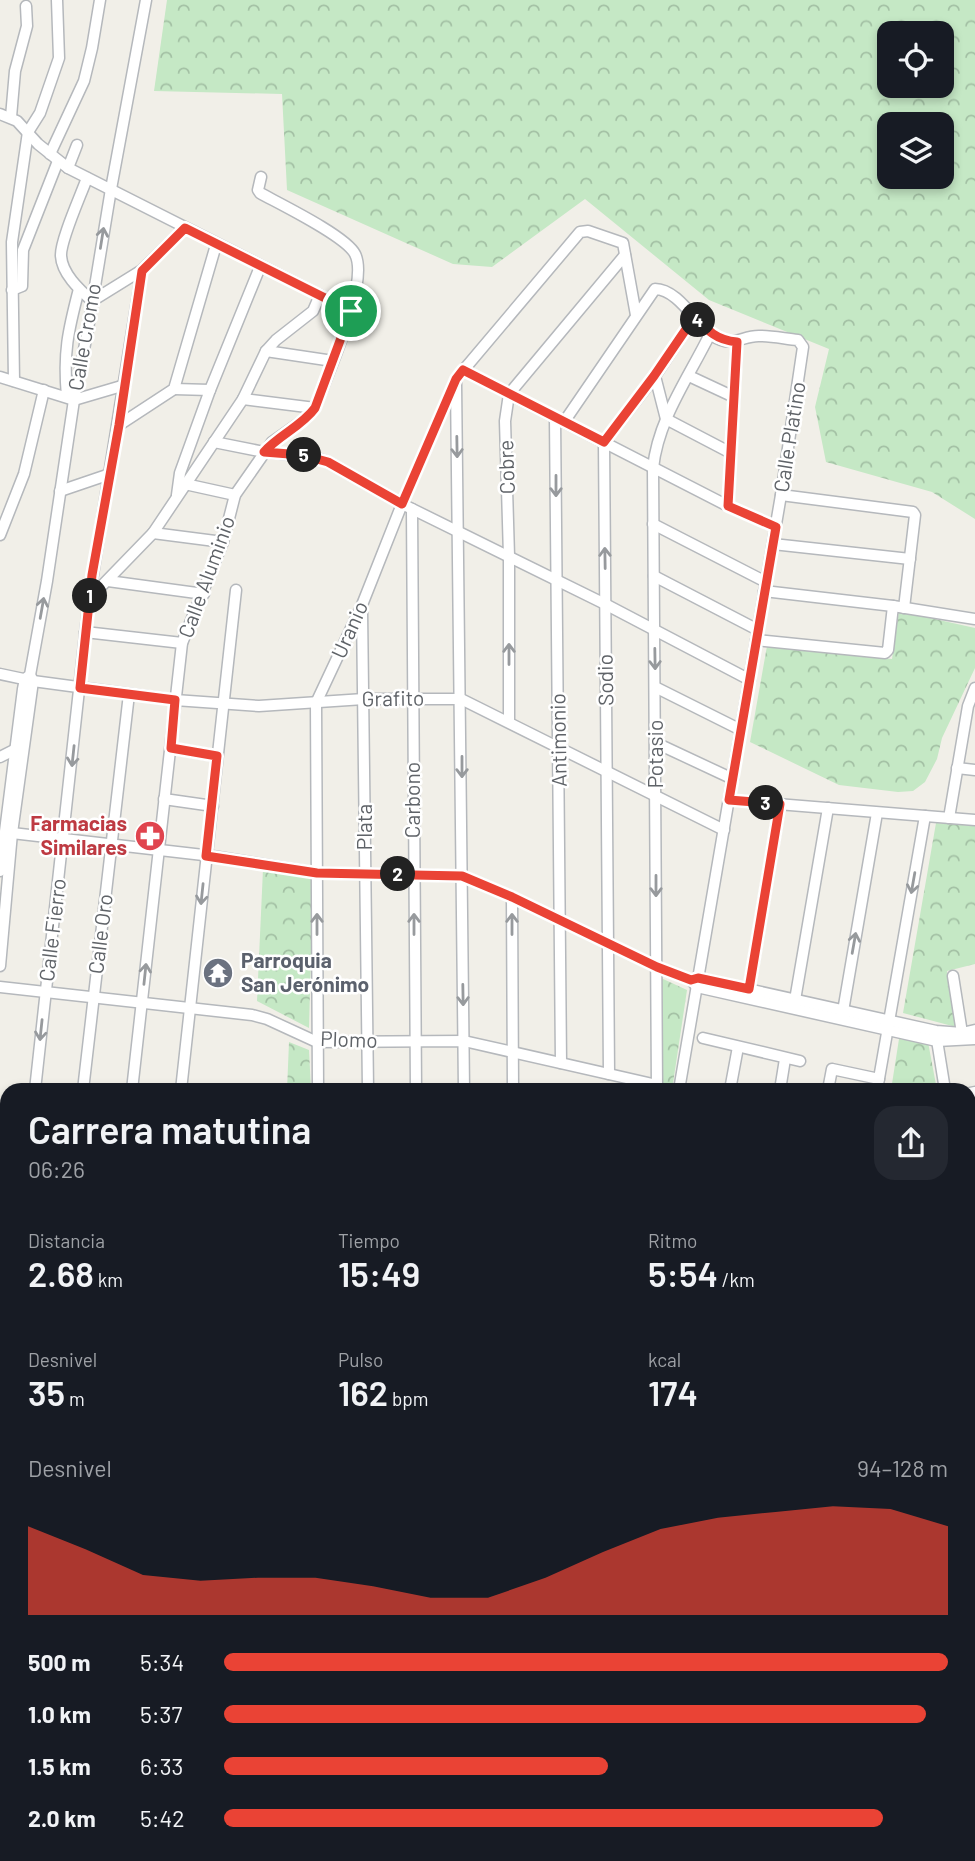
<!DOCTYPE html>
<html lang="es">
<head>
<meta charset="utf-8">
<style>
  :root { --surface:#171b24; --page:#242831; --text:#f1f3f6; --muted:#9ea1a6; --accent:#ea4335 }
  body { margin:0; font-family:Barlow,sans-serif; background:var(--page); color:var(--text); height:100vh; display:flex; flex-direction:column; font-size:26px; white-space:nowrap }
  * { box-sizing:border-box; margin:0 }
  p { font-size:23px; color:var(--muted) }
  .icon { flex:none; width:38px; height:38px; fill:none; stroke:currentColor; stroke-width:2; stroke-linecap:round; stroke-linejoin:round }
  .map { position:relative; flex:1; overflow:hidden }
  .drawer { position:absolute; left:0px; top:1083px; width:976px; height:779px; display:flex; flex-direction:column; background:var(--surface); border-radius:21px 21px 0 0; box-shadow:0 4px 10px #0003 }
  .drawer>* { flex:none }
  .buttons { position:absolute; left:877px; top:21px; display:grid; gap:14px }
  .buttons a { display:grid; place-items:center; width:77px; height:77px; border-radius:14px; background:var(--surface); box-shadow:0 4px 10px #0003; font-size:35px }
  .pin { position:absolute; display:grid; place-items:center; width:60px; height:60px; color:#fff; margin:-30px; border:4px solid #fff; border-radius:50%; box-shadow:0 2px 7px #0007 }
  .km { position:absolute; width:35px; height:35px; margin:-18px; border-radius:50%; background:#222; color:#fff; font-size:19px; line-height:35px; text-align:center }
  .round { display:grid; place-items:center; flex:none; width:74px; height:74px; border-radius:21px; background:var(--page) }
  .summary { display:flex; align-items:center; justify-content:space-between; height:119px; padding:0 28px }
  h1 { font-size:38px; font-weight:600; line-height:52px }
  .metrics { display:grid; grid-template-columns:repeat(3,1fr); gap:10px; height:119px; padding:7px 28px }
  .metrics div { display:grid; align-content:center }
  .metrics b { font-size:35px; font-weight:600 }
  .metrics small { font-size:19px; font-weight:400 }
  .metrics p { font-size:19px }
  .chart { height:196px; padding:14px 28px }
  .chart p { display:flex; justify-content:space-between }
  .chart svg { width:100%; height:126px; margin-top:7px; fill:var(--accent); opacity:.7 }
  ul { padding:0 28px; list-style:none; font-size:23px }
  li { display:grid; grid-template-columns:112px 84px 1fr; align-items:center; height:52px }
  li i { height:18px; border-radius:9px; background:var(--accent) }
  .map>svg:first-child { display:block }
  .grass { fill:#c5e8c5 }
  .forest { fill:url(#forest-crowns); fill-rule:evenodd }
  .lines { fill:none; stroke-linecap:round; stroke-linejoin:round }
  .minor-casing { stroke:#b5b8bc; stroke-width:13 }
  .minor { stroke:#fff; stroke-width:10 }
  .rail { stroke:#b6b7b8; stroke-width:2.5; stroke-dasharray:2 9; stroke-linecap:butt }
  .oneway { stroke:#979a9d }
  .route-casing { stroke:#fff; stroke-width:14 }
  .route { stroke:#ea4335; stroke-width:9 }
  .labels { text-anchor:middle; stroke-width:5; stroke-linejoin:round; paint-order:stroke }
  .street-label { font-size:21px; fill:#5f6368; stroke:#fff }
  .health-label { font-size:21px; font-weight:bold; fill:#be3a42; stroke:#fff; text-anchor:end }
  .worship-label { font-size:21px; font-weight:bold; fill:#5b616d; stroke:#fff; text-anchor:start }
</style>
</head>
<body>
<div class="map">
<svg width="975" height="1861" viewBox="0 0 975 1861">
  <defs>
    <pattern id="forest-crowns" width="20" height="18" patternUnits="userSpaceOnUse" patternTransform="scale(1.75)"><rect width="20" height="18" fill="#c5e8c5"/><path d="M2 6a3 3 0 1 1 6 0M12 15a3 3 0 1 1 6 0" fill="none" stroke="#a3c0a4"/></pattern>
  </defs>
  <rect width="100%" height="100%" fill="#f1efe8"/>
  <polygon class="grass" points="0,1544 7,1545 6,1648 0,1647"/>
  <g class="forest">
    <path d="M167,0H975V519L932,492L826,462L815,407L829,349L709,300L585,199L492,267L453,264L287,190L282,94L154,91ZM889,33H942V86H889ZM889,124H942V177H889Z"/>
    <polygon points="899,611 975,628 975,668 942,738 937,759 925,782 913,791 898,792 839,785 750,742 767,646 892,659"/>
    <polygon points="936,823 975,826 975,964 947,971 956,1027 903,1013"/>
    <polygon points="263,869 313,879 309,1028 257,1001"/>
    <polygon points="661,978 687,990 672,1090 662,1090"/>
    <polygon points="899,1039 928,1042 937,1090 891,1090"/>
    <polygon points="289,1042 309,1050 311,1090 287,1090"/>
    <polygon points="0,1143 7,1145 7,1222 0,1221"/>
    <polygon points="970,1424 975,1426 975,1469 970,1468"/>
  </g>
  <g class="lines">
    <g class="minor-casing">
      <g id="minor">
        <polyline points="0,114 17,121 38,144 68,168 351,311"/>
        <polyline points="11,117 15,71 27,26 26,6"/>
        <polyline points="50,154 84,81 92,48 100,0"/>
        <polyline points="68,168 77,145"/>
        <path d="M87,178C81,195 60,241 61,256C62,274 80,290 92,301L142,270L185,228"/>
        <polyline points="12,290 22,286 23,250 58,161"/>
        <polyline points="266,351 333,361"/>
        <polyline points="463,370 728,506 776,527"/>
        <polyline points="655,376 666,419 731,453"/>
        <polyline points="689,376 734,397"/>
        <polyline points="0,377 74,400 125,385"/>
        <polyline points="14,381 12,242 28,132 40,113 59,58 57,0"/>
        <polyline points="456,383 464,1090"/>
        <polyline points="174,389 210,390"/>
        <path d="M67,397C63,353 68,331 79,289"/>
        <polyline points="243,399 315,408"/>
        <polyline points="555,418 561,1063"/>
        <path d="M564,422L655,289C678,289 696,324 713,336C733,349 742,335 760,336C773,336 786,339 798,340L803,347L781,495L679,1090"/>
        <polyline points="119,425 174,389 216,245"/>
        <polyline points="214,442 264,452 313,457 328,462 402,504 605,604 750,680"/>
        <polyline points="185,484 235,495"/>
        <polyline points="60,491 110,474"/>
        <polyline points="177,495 180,473 210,390 260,267"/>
        <polyline points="781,495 913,512 915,515 904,608"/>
        <polyline points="728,506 737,342"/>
        <polyline points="412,509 416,1090"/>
        <polyline points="653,524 766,582"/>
        <polyline points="153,533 223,542"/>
        <polyline points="0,535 24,474 44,390"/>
        <polyline points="773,544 910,559"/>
        <polyline points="654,576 758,630"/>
        <polyline points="108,581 204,594"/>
        <polyline points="764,591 893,606 975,619"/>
        <polyline points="89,599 153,533 243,399 266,351 276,340 313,311 320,295"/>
        <polyline points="362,610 368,1090"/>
        <polyline points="85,632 182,643"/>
        <polyline points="756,640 885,653 888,650 893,606"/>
        <polyline points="0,674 33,681 175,700 259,706 364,699 461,699 724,830"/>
        <polyline points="655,687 741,730"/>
        <polyline points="509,722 509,556 505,421 509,394 625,255"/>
        <polyline points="656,743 733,779"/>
        <polyline points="171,748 217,756"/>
        <polyline points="0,757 14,750"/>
        <polyline points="957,768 975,770"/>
        <polyline points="164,799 213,806"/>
        <polyline points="729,800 975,820"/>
        <polyline points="949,818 968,706 975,688"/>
        <polyline points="12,833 212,856 317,873 462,876 512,897 657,967 691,980 697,987 937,1041 975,1039"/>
        <polyline points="0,871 23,689 25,679 30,675 47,581 74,400 88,329 111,189 146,0"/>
        <polyline points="512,897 513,1090"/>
        <polyline points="0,966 12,833 33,681 31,677"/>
        <polyline points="953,976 962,1033"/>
        <polyline points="693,979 698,978 936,1031 962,1033 975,1030"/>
        <polyline points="0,987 252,1015 267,1019 317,1042 464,1041 657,1085"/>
        <polyline points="748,995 780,804"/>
        <polyline points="795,1000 828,808"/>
        <polyline points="842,1017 877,813"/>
        <polyline points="936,1034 945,1090"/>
        <polyline points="703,1038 800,1061"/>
        <polyline points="609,1074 604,442 655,376 695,316"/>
        <polyline points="35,1090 89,599 142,270"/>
        <polyline points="83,1090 129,694"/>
        <path d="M132,1090L182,643L223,542L235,495L272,442L305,419L315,408C326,377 370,283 355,254C346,236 280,204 260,193L258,190L261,177"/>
        <polyline points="181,1090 236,590"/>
        <polyline points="318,1090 316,703 362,605 402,504 456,379 580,232 588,231 623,243 636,315"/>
        <path d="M657,1090L653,468C658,419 689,377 710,334"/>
        <polyline points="730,1090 738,1047"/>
        <polyline points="780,1090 785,1059"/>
        <polyline points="828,1090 832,1069 879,1079"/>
        <polyline points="877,1090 925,816"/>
        <polyline points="970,1093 975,1092"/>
        <polyline points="0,1138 7,1140"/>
        <polyline points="0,1224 7,1226"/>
        <polyline points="970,1296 975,1298"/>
        <polyline points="0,1327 7,1328"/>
        <polyline points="970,1352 975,1354"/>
        <polyline points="970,1397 975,1398"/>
        <polyline points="0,1416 7,1366"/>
        <polyline points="0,1455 7,1454"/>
        <polyline points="0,1465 7,1464"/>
        <polyline points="970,1476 975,1477"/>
        <polyline points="0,1752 7,1707"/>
        <polyline points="0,1847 7,1847"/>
        <polyline points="31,1855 35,1861"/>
        <polyline points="318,1855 357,1856 369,1861"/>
        <polyline points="42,1861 47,1855"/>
      </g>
    </g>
    <use href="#minor" class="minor"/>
    <polyline class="rail" points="885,1855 898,1861"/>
  </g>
  <defs><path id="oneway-shaft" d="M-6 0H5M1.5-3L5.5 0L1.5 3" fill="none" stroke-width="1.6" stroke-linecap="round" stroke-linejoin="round" transform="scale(1.75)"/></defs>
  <g class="oneway">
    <use href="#oneway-shaft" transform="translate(102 238) rotate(-81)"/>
    <use href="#oneway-shaft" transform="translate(457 447) rotate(89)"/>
    <use href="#oneway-shaft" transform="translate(556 486) rotate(90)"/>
    <use href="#oneway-shaft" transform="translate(605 558) rotate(-91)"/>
    <use href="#oneway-shaft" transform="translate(42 608) rotate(-80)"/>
    <use href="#oneway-shaft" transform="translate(509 654) rotate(-90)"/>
    <use href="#oneway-shaft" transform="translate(655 659) rotate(89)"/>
    <use href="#oneway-shaft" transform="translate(73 756) rotate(96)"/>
    <use href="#oneway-shaft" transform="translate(462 767) rotate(90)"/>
    <use href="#oneway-shaft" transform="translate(913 883) rotate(100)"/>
    <use href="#oneway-shaft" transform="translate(656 886) rotate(90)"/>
    <use href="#oneway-shaft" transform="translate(202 894) rotate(96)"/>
    <use href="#oneway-shaft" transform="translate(317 924) rotate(-90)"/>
    <use href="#oneway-shaft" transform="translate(414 924) rotate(-90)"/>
    <use href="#oneway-shaft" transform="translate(512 924) rotate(-90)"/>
    <use href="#oneway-shaft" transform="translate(854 943) rotate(-80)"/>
    <use href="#oneway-shaft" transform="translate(145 974) rotate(-84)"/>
    <use href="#oneway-shaft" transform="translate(463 995) rotate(89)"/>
    <use href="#oneway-shaft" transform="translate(41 1030) rotate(96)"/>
  </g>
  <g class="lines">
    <g class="route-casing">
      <path id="route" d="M185,228L351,311L315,408C302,426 279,435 264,452L302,455L328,462L402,504L456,379L463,370L604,442L654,376L695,316C708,331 716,340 737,342L728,506L776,527L729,800L780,804L749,989L698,978L691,980L657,967L512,897L462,876L317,873L206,856L217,756L171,748L175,700L80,688L92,575L119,425L142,271Z"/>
    </g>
    <use href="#route" class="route"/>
  </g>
  <defs>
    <g id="pharmacy-disc" transform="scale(1.575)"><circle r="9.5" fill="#e0444e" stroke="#fff"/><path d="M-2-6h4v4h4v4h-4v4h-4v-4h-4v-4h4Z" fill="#fff"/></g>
    <g id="temple-disc" transform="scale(1.575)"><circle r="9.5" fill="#6b7280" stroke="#fff"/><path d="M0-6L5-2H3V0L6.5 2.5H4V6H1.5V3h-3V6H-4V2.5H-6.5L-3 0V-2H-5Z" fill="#fff"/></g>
  </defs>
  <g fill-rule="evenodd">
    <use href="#pharmacy-disc" x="150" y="836"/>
    <use href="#temple-disc" x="218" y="973"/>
  </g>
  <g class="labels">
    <g class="street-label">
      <text transform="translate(85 337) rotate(-80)" y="7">Calle Cromo</text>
      <text transform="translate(790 437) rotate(-81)" y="7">Calle Platino</text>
      <text transform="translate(507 467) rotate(-92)" y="7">Cobre</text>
      <text transform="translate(207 577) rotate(-70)" y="7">Calle Aluminio</text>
      <text transform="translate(350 630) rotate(-66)" y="7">Uranio</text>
      <text transform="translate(606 680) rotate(-91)" y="7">Sodio</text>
      <text transform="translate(393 699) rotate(-1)" y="7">Grafito</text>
      <text transform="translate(559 740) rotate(-91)" y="7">Antimonio</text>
      <text transform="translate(656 754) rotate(-90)" y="7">Potasio</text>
      <text transform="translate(413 800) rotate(-90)" y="7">Carbono</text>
      <text transform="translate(365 827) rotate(-90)" y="7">Plata</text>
      <text transform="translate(53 930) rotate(-83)" y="7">Calle Fierro</text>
      <text transform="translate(101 934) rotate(-83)" y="7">Calle Oro</text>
      <text transform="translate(349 1040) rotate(2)" y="7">Plomo</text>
    </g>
    <g class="health-label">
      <text x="127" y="831">Farmacias<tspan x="127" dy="24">Similares</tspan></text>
    </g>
    <g class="worship-label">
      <text x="241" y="968">Parroquia<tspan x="241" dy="24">San Jerónimo</tspan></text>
    </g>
  </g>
</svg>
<div class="buttons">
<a><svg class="icon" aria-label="locate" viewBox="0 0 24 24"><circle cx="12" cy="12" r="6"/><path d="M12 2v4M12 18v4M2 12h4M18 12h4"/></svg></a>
<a><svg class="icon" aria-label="layers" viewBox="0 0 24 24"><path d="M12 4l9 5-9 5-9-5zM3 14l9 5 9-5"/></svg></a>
</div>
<div class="pin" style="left:351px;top:311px;background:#1e9e55"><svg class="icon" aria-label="arrive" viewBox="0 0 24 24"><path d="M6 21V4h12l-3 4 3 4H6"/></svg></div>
<b class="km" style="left:90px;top:596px">1</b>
<b class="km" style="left:398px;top:874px">2</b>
<b class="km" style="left:766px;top:803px">3</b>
<b class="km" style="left:698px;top:320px">4</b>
<b class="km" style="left:304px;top:455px">5</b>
<section class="drawer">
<div class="summary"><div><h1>Carrera matutina</h1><p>06:26</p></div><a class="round"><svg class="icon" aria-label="share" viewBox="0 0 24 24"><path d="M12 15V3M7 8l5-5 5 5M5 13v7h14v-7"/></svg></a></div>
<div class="metrics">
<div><p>Distancia</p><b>2.68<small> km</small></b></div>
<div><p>Tiempo</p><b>15:49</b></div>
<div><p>Ritmo</p><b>5:54<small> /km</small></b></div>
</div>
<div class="metrics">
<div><p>Desnivel</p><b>35<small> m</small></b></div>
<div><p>Pulso</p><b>162<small> bpm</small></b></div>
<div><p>kcal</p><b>174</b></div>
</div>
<div class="chart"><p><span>Desnivel</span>94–128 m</p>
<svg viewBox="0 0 160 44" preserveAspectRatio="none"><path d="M0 44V13L10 21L20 30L30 32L40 31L50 31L60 34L70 38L80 38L90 31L100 22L110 14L120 10L130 8L140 6L150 7L160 13V44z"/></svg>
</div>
<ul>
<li><b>500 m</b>5:34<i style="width:100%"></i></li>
<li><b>1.0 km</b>5:37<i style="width:97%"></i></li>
<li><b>1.5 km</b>6:33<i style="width:53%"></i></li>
<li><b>2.0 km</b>5:42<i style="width:91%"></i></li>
</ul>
</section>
</div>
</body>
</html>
